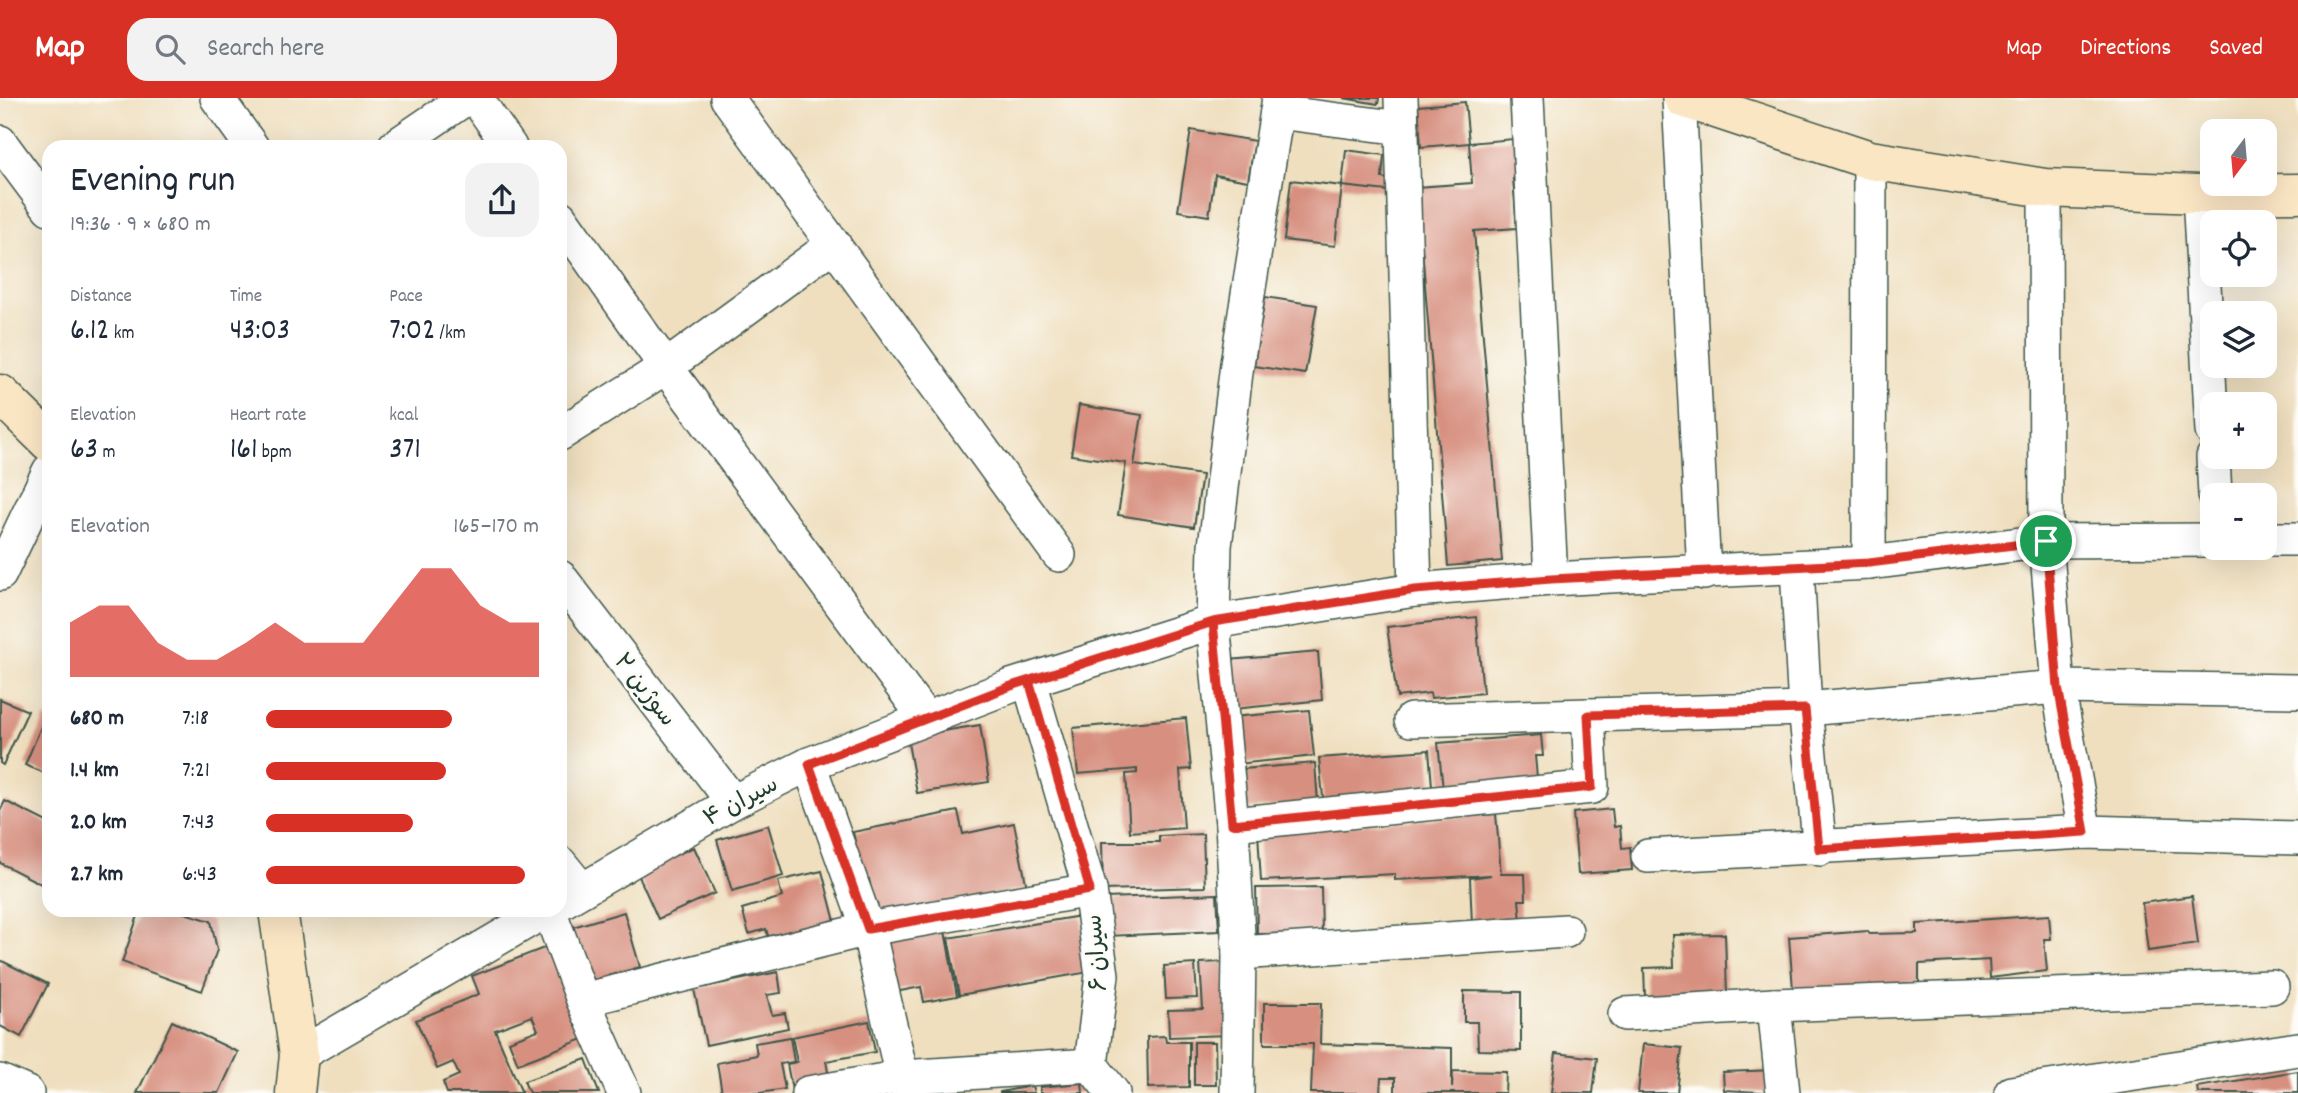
<!DOCTYPE html>
<html lang="en">
<head>
<meta charset="utf-8">
<style>
  :root { --surface:#fff; --page:#f2f2f3; --text:#1f2937; --muted:#747a83; --accent:#d93025 }
  body { margin:0; font-family:Dekko,"Playpen Sans Arabic",sans-serif; background:var(--page); color:var(--text); height:100vh; display:flex; flex-direction:column; font-size:26px; white-space:nowrap }
  * { box-sizing:border-box; margin:0 }
  p { font-size:23px; color:var(--muted) }
  .icon { flex:none; width:38px; height:38px; fill:none; stroke:currentColor; stroke-width:2; stroke-linecap:round; stroke-linejoin:round }
  .map { position:relative; flex:1; overflow:hidden }
  .side { position:absolute; left:42px; top:42px; width:525px; height:777px; display:flex; flex-direction:column; background:var(--surface); border-radius:21px; box-shadow:0 7px 28px #0002 }
  .side>* { flex:none }
  .needle { width:46px; rotate:196deg }
  .buttons { position:absolute; left:2200px; top:21px; display:grid; gap:14px }
  .buttons a { display:grid; place-items:center; width:77px; height:77px; border-radius:14px; background:var(--surface); box-shadow:0 7px 28px #0002; font-size:35px }
  .pin { position:absolute; display:grid; place-items:center; width:60px; height:60px; color:#fff; margin:-30px; border:4px solid #fff; border-radius:50%; box-shadow:0 2px 7px #0007 }
  .round { display:grid; place-items:center; flex:none; width:74px; height:74px; border-radius:21px; background:var(--page) }
  .summary { display:flex; align-items:center; justify-content:space-between; height:119px; padding:0 28px }
  h1 { font-size:38px; font-weight:600; line-height:52px }
  .metrics { display:grid; grid-template-columns:repeat(3,1fr); gap:10px; height:119px; padding:7px 28px }
  .metrics div { display:grid; align-content:center }
  .metrics b { font-size:30px; font-weight:600 }
  .metrics small { font-size:19px; font-weight:400 }
  .metrics p { font-size:19px }
  .chart { height:196px; padding:14px 28px }
  .chart p { display:flex; justify-content:space-between }
  .chart svg { width:100%; height:126px; margin-top:7px; fill:var(--accent); opacity:.7 }
  ul { padding:0 28px; list-style:none; font-size:23px }
  li { display:grid; grid-template-columns:112px 84px 1fr; align-items:center; height:52px }
  li i { height:18px; border-radius:9px; background:var(--accent) }
  header { display:flex; align-items:center; gap:42px; box-sizing:border-box; height:98px; padding:0 35px; background:var(--accent); color:#fff }
  header strong { font-size:33px }
  nav { display:flex; gap:38px; margin-inline-start:auto; font-size:24px }
  .search { width:490px; height:63px; background:var(--page); display:flex; align-items:center; gap:18px; box-sizing:border-box; padding:0 24px; border-radius:21px; color:var(--muted); font-size:26px }
  .map>svg:first-child { display:block }
  .building { fill:#d79080 }
  .lines { fill:none; stroke-linecap:round; stroke-linejoin:round }
  .minor-casing { stroke:#3e5549; stroke-width:36 }
  .secondary-casing { stroke:#3e5549; stroke-width:41 }
  .minor { stroke:#fff; stroke-width:33 }
  .secondary { stroke:#fbe6c4; stroke-width:38 }
  .route-casing { stroke:#fff; stroke-width:14 }
  .route { stroke:#d93025; stroke-width:9 }
  .labels { text-anchor:middle; stroke-width:6; stroke-linejoin:round; paint-order:stroke }
  .street-label { font-size:24px; fill:#1f3d34; stroke:#fdfcf7 }
</style>
</head>
<body>
<header>
<strong>Map</strong>
<div class="search"><svg class="icon" aria-label="search" viewBox="0 0 24 24"><circle cx="10" cy="10" r="6"/><path d="M15 15l6 6"/></svg>Search here</div>
<nav><a>Map</a><a>Directions</a><a>Saved</a></nav>
</header>
<div class="map">
<svg width="2298" height="995" viewBox="0 0 2298 995">
  <rect width="100%" height="100%" fill="#fdfcf7"/>
  <filter id="ink" filterUnits="userSpaceOnUse"><feTurbulence type="fractalNoise" baseFrequency=".0143" numOctaves="2"/><feDisplacementMap in="SourceGraphic" scale="14" xChannelSelector="R" yChannelSelector="G"/><feConvolveMatrix kernelMatrix="1 2 1 2 8 2 1 2 1" color-interpolation-filters="sRGB"/></filter>
  <filter id="wash" filterUnits="userSpaceOnUse"><feTurbulence type="fractalNoise" baseFrequency=".00686" numOctaves="4" result="noise"/><feDisplacementMap in="SourceGraphic" scale="28" xChannelSelector="R" yChannelSelector="G"/><feGaussianBlur stdDeviation="1.57" result="paint"/><feColorMatrix in="noise" values="0 0 0 0 0 0 0 0 0 0 0 0 0 0 0 0 0 1.4 0 .05"/><feComposite in="paint" operator="in"/></filter>
  <g filter="url(#wash)">
    <rect width="100%" height="100%" fill="#efdfbf"/>
    <g id="blocks">
      <g class="building">
        <polygon points="1343,0 1379,0 1378,6"/>
        <polygon points="1465,4 1469,45 1525,40 1528,80 1513,81 1517,130 1474,133 1502,463 1448,468 1417,89 1472,85 1469,45 1421,49 1418,8"/>
        <polygon points="1191,32 1255,43 1248,83 1215,77 1209,118 1178,113"/>
        <polygon points="1346,52 1384,57 1382,80 1389,81 1387,93 1342,88"/>
        <polygon points="1291,82 1342,88 1335,148 1284,142"/>
        <polygon points="1265,199 1317,207 1305,276 1254,268"/>
        <polygon points="1079,307 1142,317 1134,367 1202,377 1194,429 1118,417 1126,365 1071,357"/>
        <polygon points="1476,519 1483,595 1431,600 1430,595 1397,599 1387,529"/>
        <polygon points="1318,554 1322,602 1234,611 1229,562"/>
        <polygon points="0,601 28,613 3,667 0,665"/>
        <polygon points="1309,612 1314,658 1237,666 1232,619"/>
        <polygon points="45,619 49,621 49,677 25,667"/>
        <polygon points="1186,620 1191,671 1180,672 1184,730 1130,734 1126,676 1137,675 1137,671 1078,676 1073,630"/>
        <polygon points="980,627 989,684 917,695 907,639"/>
        <polygon points="1541,637 1543,658 1535,658 1538,690 1444,700 1438,645"/>
        <polygon points="1429,652 1433,700 1324,709 1319,660"/>
        <polygon points="1315,665 1318,705 1246,711 1243,671"/>
        <polygon points="5,703 49,725 49,790 0,765 0,713"/>
        <polygon points="1612,711 1614,729 1620,728 1622,750 1630,749 1632,772 1578,776 1573,715"/>
        <polygon points="958,713 963,736 1014,725 1027,790 877,821 869,781 863,782 853,734"/>
        <polygon points="1496,716 1501,776 1525,776 1526,802 1519,802 1521,824 1472,826 1470,780 1491,777 1395,782 1395,776 1261,783 1258,735"/>
        <polygon points="768,727 783,778 732,793 717,742"/>
        <polygon points="1203,736 1205,789 1103,792 1102,744 1159,744 1159,738"/>
        <polygon points="694,749 715,795 658,821 637,774"/>
        <polygon points="822,773 838,835 772,850 766,831 749,836 742,811 782,799 778,783"/>
        <polygon points="1321,789 1322,835 1257,836 1256,790"/>
        <polygon points="1217,796 1219,833 1107,838 1105,800"/>
        <polygon points="2192,798 2198,846 2148,853 2142,805"/>
        <polygon points="140,812 175,812 211,823 217,852 202,893 122,864"/>
        <polygon points="624,814 640,869 582,885 566,831"/>
        <polygon points="2049,817 2051,841 2044,841 2047,873 1990,880 1989,862 1919,866 1919,885 1793,891 1789,839 1868,833 1869,836 1917,835 1917,826"/>
        <polygon points="1081,818 1089,874 959,897 948,840"/>
        <polygon points="945,833 957,898 924,904 921,889 895,894 885,844"/>
        <polygon points="1725,836 1727,896 1645,898 1644,870 1674,869 1673,837"/>
        <polygon points="549,848 586,940 518,966 509,943 538,932 532,918 495,932 522,995 447,995 443,984 459,977 453,964 437,971 416,922 479,896 472,878"/>
        <polygon points="0,862 48,886 21,939 0,928"/>
        <polygon points="1224,864 1229,937 1169,939 1168,912 1203,911 1200,865"/>
        <polygon points="1195,866 1197,900 1166,901 1164,868"/>
        <polygon points="778,874 781,895 767,897 772,917 785,915 788,930 706,947 694,891"/>
        <polygon points="1464,893 1521,894 1521,953 1478,952 1477,924 1464,924"/>
        <polygon points="1264,905 1321,905 1320,946 1452,950 1452,990 1453,973 1506,974 1505,995 1395,995 1395,980 1381,980 1380,995 1311,995 1313,946 1264,946"/>
        <polygon points="172,923 238,954 219,995 137,995"/>
        <polygon points="869,923 875,954 826,963 830,985 792,992 787,966 797,964 792,939"/>
        <polygon points="1165,938 1166,944 1189,944 1189,989 1148,990 1147,939"/>
        <polygon points="790,939 794,964 780,966 785,991 760,995 722,995 717,965 757,957 755,945"/>
        <polygon points="1194,944 1215,944 1216,987 1194,987"/>
        <polygon points="1643,946 1682,950 1677,995 1638,995"/>
        <polygon points="1556,955 1597,960 1593,995 1551,995"/>
        <polygon points="586,961 599,995 529,995 524,983"/>
        <polygon points="1777,972 1778,995 1724,992 1723,974"/>
        <polygon points="2298,973 2298,995 2198,995 2197,989"/>
        <polygon points="1082,985 1083,995 1040,995 1040,989"/>
        <polygon points="1032,988 1034,995 1000,995 1000,994"/>
      </g>
    </g>
  </g>
  <g filter="url(#ink)">
    <use href="#blocks" fill-opacity="0" stroke="#3e5549" stroke-width="2"/>
    <g class="lines">
      <g class="minor-casing">
        <g id="minor">
          <polyline points="217,0 252,49"/>
          <polyline points="476,0 510,49"/>
          <polyline points="727,0 1059,457"/>
          <polyline points="1401,0 1415,492"/>
          <polyline points="1527,0 1551,481"/>
          <polyline points="1679,0 1704,475"/>
          <polyline points="1277,14 1402,30"/>
          <polyline points="0,44 49,110"/>
          <polyline points="394,49 466,0"/>
          <polyline points="2045,90 2046,443 2058,589 2085,734"/>
          <polyline points="2199,96 2212,333"/>
          <polyline points="560,119 666,269 926,621"/>
          <polyline points="560,336 666,269 834,146"/>
          <polyline points="2213,359 2215,397"/>
          <polyline points="2264,441 2298,441"/>
          <polyline points="1869,465 1870,62"/>
          <polyline points="1797,470 1805,611 1820,751"/>
          <polyline points="0,476 49,373"/>
          <polyline points="560,479 733,704"/>
          <polyline points="1029,583 1090,792 1102,877 1091,967"/>
          <polyline points="1411,622 1805,611 2058,589 2298,593"/>
          <polyline points="809,666 868,831 902,979"/>
          <polyline points="1232,726 1592,689 1588,617"/>
          <polyline points="1648,758 2085,734 2298,740"/>
          <polyline points="560,765 582,792"/>
          <polyline points="560,805 733,704 809,666 1011,588 1213,524 1415,492 1551,481 1869,465 2046,443 2212,442"/>
          <polyline points="549,812 583,902 868,831 1090,792"/>
          <polyline points="1239,855 1566,833"/>
          <polyline points="583,902 624,995"/>
          <polyline points="1774,907 1783,995"/>
          <polyline points="1625,916 1774,907 2272,889"/>
          <polyline points="299,957 547,812"/>
          <polyline points="1091,967 1113,995"/>
          <polyline points="0,983 27,995"/>
          <polyline points="808,995 902,979 1091,967"/>
          <polyline points="1237,995 1239,855 1232,726 1213,524 1215,448 1237,266 1279,0"/>
          <polyline points="2011,995 2298,951"/>
        </g>
      </g>
      <g class="secondary-casing">
        <g id="secondary">
          <polyline points="1683,0 1870,62 2045,90 2199,96 2298,95"/>
          <polyline points="0,296 49,344"/>
          <polyline points="278,812 299,957 295,995"/>
        </g>
      </g>
      <use href="#minor" class="minor"/>
      <use href="#secondary" class="secondary"/>
    </g>
  </g>
  <g class="lines" filter="url(#ink)">
    <g class="route-casing">
      <polyline id="route" points="2046,443 1869,465 1551,481 1415,492 1213,524 1011,588 809,666 868,831 1090,792 1029,583 1213,524 1232,726 1592,689 1588,617 1805,611 1819,751 2085,734 2058,589 2046,443"/>
    </g>
    <use href="#route" class="route"/>
  </g>
  <g class="labels">
    <g class="street-label">
      <text transform="translate(646 591) rotate(52)" y="8">سوژین ۲</text>
      <text transform="translate(740 702) rotate(-28)" y="8">سیران ۴</text>
      <text transform="translate(1095 855) rotate(-94)" y="8">سیران ۶</text>
    </g>
  </g>
</svg>
<div class="buttons">
<a><svg class="needle" viewBox="-14 -14 28 28"><path d="M0-13l5 13h-10z" fill="#e53935"/><path d="M0 13l5-13h-10z" fill="#747a83"/></svg></a>
<a><svg class="icon" aria-label="locate" viewBox="0 0 24 24"><circle cx="12" cy="12" r="6"/><path d="M12 2v4M12 18v4M2 12h4M18 12h4"/></svg></a>
<a><svg class="icon" aria-label="layers" viewBox="0 0 24 24"><path d="M12 4l9 5-9 5-9-5zM3 14l9 5 9-5"/></svg></a>
<a>+</a>
<a>−</a>
</div>
<div class="pin" style="left:2046px;top:443px;background:#1e9e55"><svg class="icon" aria-label="arrive" viewBox="0 0 24 24"><path d="M6 21V4h12l-3 4 3 4H6"/></svg></div>
<section class="side">
<div class="summary"><div><h1>Evening run</h1><p>19:36 · 9 × 680 m</p></div><a class="round"><svg class="icon" aria-label="share" viewBox="0 0 24 24"><path d="M12 15V3M7 8l5-5 5 5M5 13v7h14v-7"/></svg></a></div>
<div class="metrics">
<div><p>Distance</p><b>6.12<small> km</small></b></div>
<div><p>Time</p><b>43:03</b></div>
<div><p>Pace</p><b>7:02<small> /km</small></b></div>
</div>
<div class="metrics">
<div><p>Elevation</p><b>63<small> m</small></b></div>
<div><p>Heart rate</p><b>161<small> bpm</small></b></div>
<div><p>kcal</p><b>371</b></div>
</div>
<div class="chart"><p><span>Elevation</span>165–170 m</p>
<svg viewBox="0 0 160 44" preserveAspectRatio="none"><path d="M0 44V25L10 19L20 19L30 32L40 38L50 38L60 32L70 25L80 32L90 32L100 32L110 19L120 6L130 6L140 19L150 25L160 25V44z"/></svg>
</div>
<ul>
<li><b>680 m</b>7:18<i style="width:68%"></i></li>
<li><b>1.4 km</b>7:21<i style="width:66%"></i></li>
<li><b>2.0 km</b>7:43<i style="width:54%"></i></li>
<li><b>2.7 km</b>6:43<i style="width:95%"></i></li>
</ul>
</section>
</div>
</body>
</html>
